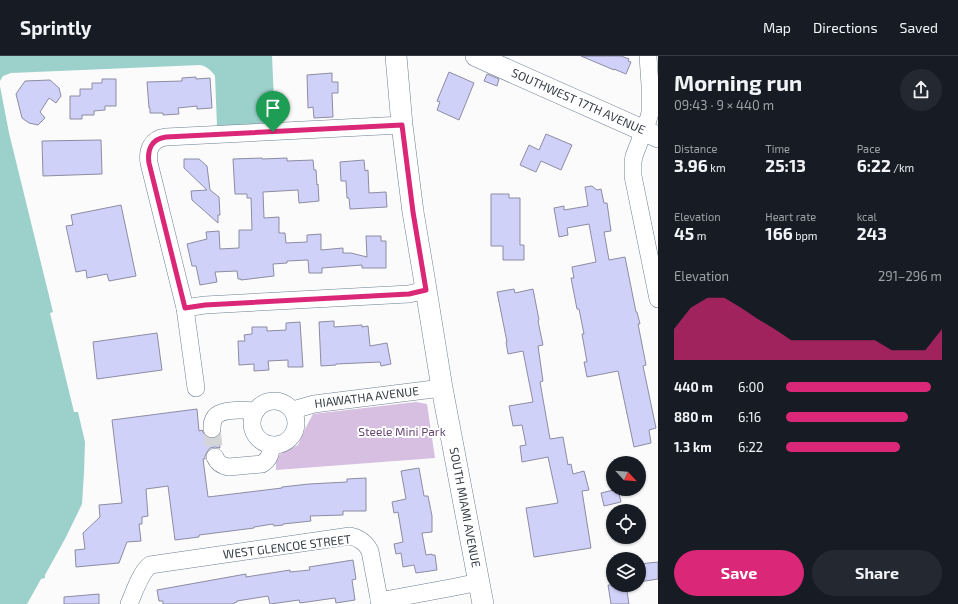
<!DOCTYPE html>
<html lang="en">
<head>
<meta charset="utf-8">
<style>
  :root { --surface:#171b24; --page:#242831; --text:#f1f3f6; --muted:#9ea1a6; --line:#363941; --accent:#db2777 }
  body { margin:0; font-family:"Exo 2",sans-serif; background:var(--page); color:var(--text); height:100vh; display:flex; flex-direction:column; font-size:15px; white-space:nowrap }
  * { box-sizing:border-box; margin:0 }
  p { font-size:13px; color:var(--muted) }
  .icon { flex:none; width:22px; height:22px; fill:none; stroke:currentColor; stroke-width:2; stroke-linecap:round; stroke-linejoin:round }
  .map { position:relative; flex:1; overflow:hidden }
  .panel { display:flex; flex-direction:column; background:var(--surface); width:300px }
  .panel>* { flex:none }
  .needle { width:26px; rotate:116deg }
  .tools { position:absolute; left:606px; top:400px; display:grid; gap:8px }
  .tools a { display:grid; place-items:center; width:40px; height:40px; border-radius:50%; background:var(--surface); box-shadow:0 1px 3px #0004; font-size:20px }
  .pin { position:absolute; display:grid; place-items:center; width:34px; height:34px; color:#fff; margin:-41px -17px; border-radius:50% 50% 50% 0; rotate:-45deg; box-shadow:0 0 4px #0007 }
  .pin .icon { rotate:45deg }
  .round { display:grid; place-items:center; flex:none; width:42px; height:42px; border-radius:21px; background:var(--page) }
  .summary { display:flex; align-items:center; justify-content:space-between; height:68px; padding:0 16px }
  h1 { font-size:22px; font-weight:700; line-height:30px }
  .stats { display:grid; grid-template-columns:repeat(3,1fr); gap:6px; height:68px; padding:4px 16px }
  .stats div { display:grid; align-content:center }
  .stats b { font-size:17px; font-weight:700 }
  .stats small { font-size:11px; font-weight:400 }
  .stats p { font-size:11px }
  .chart { height:112px; padding:8px 16px }
  .chart p { display:flex; justify-content:space-between }
  .chart svg { width:100%; height:72px; margin-top:4px; fill:var(--accent); opacity:.7 }
  .button { display:flex; gap:8px; margin-top:auto; padding:8px 16px }
  .button a { flex:1; height:46px; border-radius:24px; background:var(--accent); color:#fff; font-size:16px; font-weight:700; line-height:46px; text-align:center }
  .button a+a { background:var(--page); color:var(--text) }
  ul { padding:0 16px; list-style:none; font-size:13px }
  li { display:grid; grid-template-columns:64px 48px 1fr; align-items:center; height:30px }
  li i { height:10px; border-radius:5px; background:var(--accent) }
  header { display:flex; align-items:center; gap:24px; box-sizing:border-box; height:56px; padding:0 20px; background:var(--surface); border-bottom:1px solid var(--line) }
  header strong { font-size:19px }
  nav { display:flex; gap:22px; margin-inline-start:auto; font-size:14px }
  main { display:flex; flex:1; min-height:0 }
  .map>svg:first-child { display:block }
  .green { fill:#d6bfe0 }
  .water { fill:#9cd0cb }
  .building { fill:#d0d1f8; stroke:#8c8ca3 }
  .lines { fill:none; stroke-linecap:round; stroke-linejoin:round }
  .minor-tunnel { stroke:#d4d5d7; stroke-width:17; stroke-dasharray:17 8; stroke-linecap:butt }
  .minor-casing { stroke:#6f7e90; stroke-width:18 }
  .major-casing { stroke:#6f7e90; stroke-width:22 }
  .minor { stroke:#fff; stroke-width:17 }
  .major { stroke:#fff; stroke-width:21 }
  .route-casing { stroke:#fff; stroke-width:8 }
  .route { stroke:#db2777; stroke-width:5 }
  .labels { text-anchor:middle; stroke-width:4; stroke-linejoin:round; paint-order:stroke }
  .street-label { font-size:12px; fill:#363d45; stroke:#fff }
  .park-label { font-size:12px; fill:#694876; stroke:#fff }
</style>
</head>
<body>
<header>
<strong>Sprintly</strong>
<nav><a>Map</a><a>Directions</a><a>Saved</a></nav>
</header>
<main>
<div class="map">
<svg width="658" height="548" viewBox="0 0 658 548">
  <rect width="100%" height="100%" fill="#fbfbfb"/>
  <polygon class="green" points="416,346 427,348 435,402 276,414 276,401 284,396 298,389 305,373 313,358"/>
  <g class="water">
    <path d="M0,0H272L275,67L217,70L215,20C211,14 206,10 200,9L11,17L3,20L0,25Z"/>
    <polygon points="0,30 9,77 53,256 50,257 74,356 78,356 85,386 84,417 82,448 66,481 45,519 45,522 41,523 27,548 0,548"/>
  </g>
  <g class="building">
    <polygon points="581,0 621,0 629,3 628,5 631,6 626,18 614,13 614,14"/>
    <polygon points="449,16 474,27 459,64 437,54 440,46 437,45"/>
    <polygon points="332,17 332,26 338,26 338,37 332,37 333,61 314,62 313,51 308,52 307,19"/>
    <polygon points="487,18 499,23 497,30 484,25"/>
    <polygon points="196,21 196,23 210,22 212,52 197,53 197,50 178,52 179,58 163,59 163,57 150,57 150,52 149,52 147,26 182,25 182,22"/>
    <polygon points="102,23 116,23 116,50 105,50 105,54 94,55 94,59 82,59 82,63 70,63 70,40 80,40 80,33 92,33 92,27 102,27"/>
    <polygon points="50,24 59,32 61,40 56,47 49,42 40,56 45,62 38,69 29,67 22,62 16,38 25,25"/>
    <polygon points="546,78 572,89 561,114 541,105 536,116 520,109 529,89 539,94"/>
    <polygon points="101,84 102,118 43,120 42,85"/>
    <polygon points="262,102 262,103 287,102 287,105 313,104 314,114 316,114 317,129 318,128 319,145 299,147 298,134 263,136 264,162 279,161 279,177 285,177 286,187 307,186 307,179 321,178 321,194 343,192 343,197 351,197 367,201 366,180 381,180 381,185 386,185 386,212 362,212 362,209 322,212 322,217 309,217 308,204 287,205 287,207 273,208 274,220 241,224 241,223 238,223 237,215 215,216 217,226 200,229 196,210 192,210 187,188 207,183 206,176 219,175 220,193 239,192 239,174 252,174 251,142 247,142 247,138 235,138 233,103"/>
    <polygon points="184,103 199,103 207,110 210,134 219,141 220,159 218,159 218,167 192,144 191,135 207,134 184,112"/>
    <polygon points="364,104 365,115 368,114 369,137 386,136 387,151 350,153 349,142 347,142 346,125 341,125 340,106"/>
    <polygon points="592,130 597,134 601,133 604,147 607,147 611,175 604,176 609,204 625,201 636,256 637,256 640,268 638,268 646,309 643,310 656,372 649,374 651,387 634,391 618,315 587,321 584,306 587,306 582,278 584,278 579,253 577,253 571,222 574,222 572,211 596,206 589,168 567,172 568,179 559,181 554,152 564,150 564,154 588,150 585,131"/>
    <polygon points="491,138 509,138 509,142 520,142 520,189 524,189 524,204 503,204 503,190 491,190"/>
    <polygon points="121,149 136,220 109,225 107,218 87,222 86,214 76,216 66,170 73,169 71,159"/>
    <polygon points="514,233 515,237 533,233 539,264 538,265 543,289 538,290 543,325 540,326 550,383 563,381 568,409 571,408 573,418 584,415 589,434 582,435 591,492 534,501 526,452 558,447 548,401 522,406 520,390 526,389 522,369 513,370 509,350 533,346 523,295 508,298 506,286 507,286 497,236"/>
    <polygon points="334,265 334,271 362,269 362,271 368,270 370,290 387,287 391,308 381,310 380,306 336,308 336,309 321,310 319,266"/>
    <polygon points="300,266 303,311 288,311 288,304 268,305 269,314 254,315 254,308 239,309 238,285 245,285 244,279 252,278 252,271 267,271 267,275 286,274 286,267"/>
    <polygon points="157,277 162,314 97,323 93,286"/>
    <polygon points="197,353 199,375 202,374 204,378 207,382 212,383 218,380 220,392 215,391 210,392 207,396 205,400 205,403 203,403 208,441 282,432 282,431 309,428 347,426 347,423 366,422 366,455 343,455 343,459 310,460 311,465 283,468 283,469 274,470 273,468 254,471 254,472 199,479 199,481 175,484 168,430 146,433 148,460 142,461 142,468 139,468 141,485 127,486 119,507 76,511 75,494 85,493 83,477 100,461 99,449 122,447 112,364"/>
    <polygon points="419,412 424,440 428,440 432,460 432,476 422,477 426,499 432,498 432,499 435,499 437,514 416,517 414,509 403,511 401,497 396,498 394,488 403,486 398,456 394,457 392,446 406,443 401,415"/>
    <polygon points="618,433 621,446 604,450 601,437"/>
    <polygon points="353,504 356,523 352,524 355,544 336,547 335,542 300,547 299,544 270,548 268,540 237,545 237,546 234,547 234,548 163,548 163,545 159,545 157,534 246,518 246,521 290,514 290,516 310,514 309,511"/>
    <polygon points="658,506 658,523 639,526 639,508"/>
    <polygon points="608,529 626,529 629,548 611,548"/>
    <polygon points="99,538 99,548 64,548 64,541"/>
  </g>
  <g class="lines">
    <polyline class="minor-tunnel" points="212,373 215,401"/>
    <g class="minor-casing">
      <g id="minor">
        <polyline points="648,0 650,29 650,57 648,64 634,100 633,106 633,120 658,243"/>
        <polyline points="185,252 205,249 409,238 426,234"/>
        <path d="M196,332L185,252L149,107C147,94 151,83 166,81L402,69"/>
        <circle cx="274" cy="367" r="22"/>
        <path id="s1" d="M293,354L314,348L442,332"/>
        <path d="M212,373C212,368 212,365 215,361C221,352 246,354 256,355"/>
        <path d="M215,401C218,408 222,410 229,411L262,408C270,403 271,397 271,389"/>
        <polyline points="379,545 455,531 479,526"/>
        <path d="M129,548C134,537 140,517 150,509L350,480C360,482 366,487 370,495L380,548"/>
      </g>
    </g>
    <g class="major-casing">
      <g id="major">
        <path id="s2" d="M396,0L402,69L413,156L423,215L442,332L483,548"/>
        <path id="s3" d="M476,0L658,81"/>
      </g>
    </g>
    <use href="#minor" class="minor"/>
    <use href="#major" class="major"/>
  </g>
  <g class="lines">
    <g class="route-casing">
      <path id="route" d="M402,69L413,156L426,234L409,238L205,249L185,252L149,107C147,94 151,83 166,81Z"/>
    </g>
    <use href="#route" class="route"/>
  </g>
  <g class="labels">
    <g class="street-label">
      <text dy="4" stroke="none"><textPath href="#s3" startOffset="112">SOUTHWEST 17TH AVENUE</textPath></text>
      <text dy="4" stroke="none"><textPath href="#s1" startOffset="75">HIAWATHA AVENUE</textPath></text>
      <text dy="4" stroke="none"><textPath href="#s2" startOffset="457">SOUTH MIAMI AVENUE</textPath></text>
      <text transform="translate(287 491) rotate(-7)" y="4">WEST GLENCOE STREET</text>
    </g>
    <g class="park-label">
      <text x="402" y="380">Steele Mini Park</text>
    </g>
  </g>
</svg>
<div class="tools">
<a><svg class="needle" viewBox="-14 -14 28 28"><path d="M0-13l5 13h-10z" fill="#e53935"/><path d="M0 13l5-13h-10z" fill="#9ea1a6"/></svg></a>
<a><svg class="icon" aria-label="locate" viewBox="0 0 24 24"><circle cx="12" cy="12" r="6"/><path d="M12 2v4M12 18v4M2 12h4M18 12h4"/></svg></a>
<a><svg class="icon" aria-label="layers" viewBox="0 0 24 24"><path d="M12 4l9 5-9 5-9-5zM3 14l9 5 9-5"/></svg></a>
</div>
<div class="pin" style="left:273px;top:76px;background:#1e9e55"><svg class="icon" aria-label="arrive" viewBox="0 0 24 24"><path d="M6 21V4h12l-3 4 3 4H6"/></svg></div>
</div>
<section class="panel">
<div class="summary"><div><h1>Morning run</h1><p>09:43 · 9 × 440 m</p></div><a class="round"><svg class="icon" aria-label="share" viewBox="0 0 24 24"><path d="M12 15V3M7 8l5-5 5 5M5 13v7h14v-7"/></svg></a></div>
<div class="stats">
<div><p>Distance</p><b>3.96<small> km</small></b></div>
<div><p>Time</p><b>25:13</b></div>
<div><p>Pace</p><b>6:22<small> /km</small></b></div>
</div>
<div class="stats">
<div><p>Elevation</p><b>45<small> m</small></b></div>
<div><p>Heart rate</p><b>166<small> bpm</small></b></div>
<div><p>kcal</p><b>243</b></div>
</div>
<div class="chart"><p><span>Elevation</span>291–296 m</p>
<svg viewBox="0 0 160 44" preserveAspectRatio="none"><path d="M0 44V25L10 12L20 6L30 6L40 12L50 19L60 25L70 32L80 32L90 32L100 32L110 32L120 32L130 38L140 38L150 38L160 25V44z"/></svg>
</div>
<ul>
<li><b>440 m</b>6:00<i style="width:93%"></i></li>
<li><b>880 m</b>6:16<i style="width:78%"></i></li>
<li><b>1.3 km</b>6:22<i style="width:73%"></i></li>
</ul>
<div class="button"><a>Save</a><a>Share</a></div>
</section>
</main>
</body>
</html>
